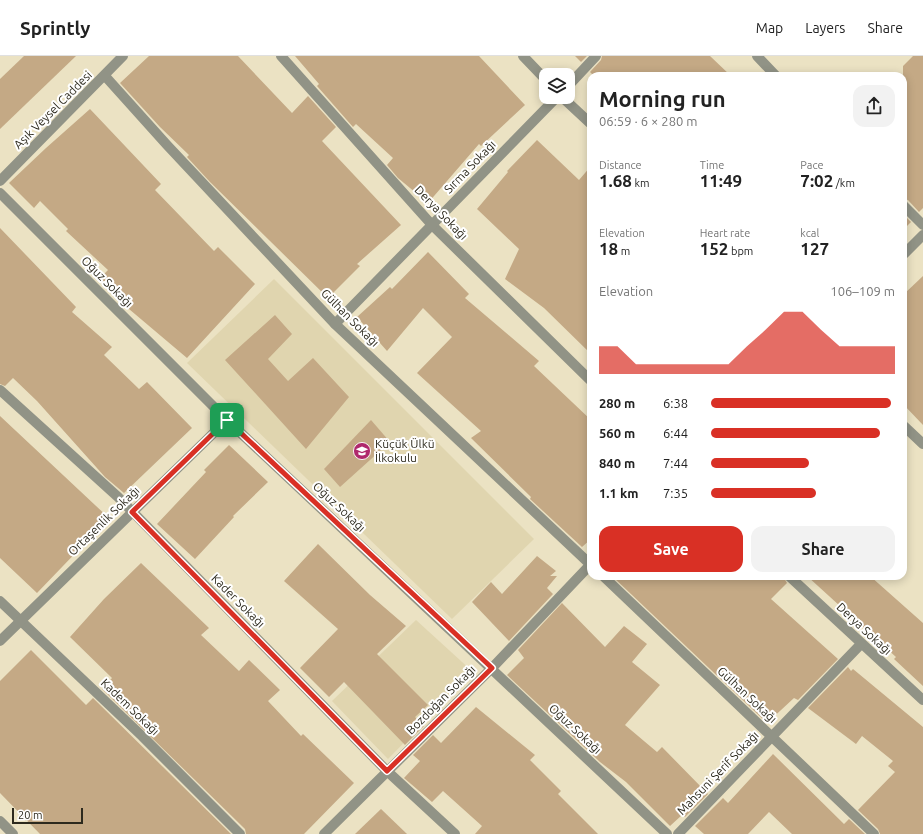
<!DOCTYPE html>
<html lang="en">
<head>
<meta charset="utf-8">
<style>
  :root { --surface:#fff; --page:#f2f2f2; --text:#222; --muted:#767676; --line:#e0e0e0; --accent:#d93025 }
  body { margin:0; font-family:Ubuntu,sans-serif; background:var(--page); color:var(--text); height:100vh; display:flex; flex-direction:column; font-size:15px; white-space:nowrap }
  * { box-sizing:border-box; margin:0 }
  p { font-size:13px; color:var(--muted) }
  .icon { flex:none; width:22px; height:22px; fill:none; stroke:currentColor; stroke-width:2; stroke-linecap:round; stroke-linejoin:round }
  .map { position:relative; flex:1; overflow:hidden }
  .panel { position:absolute; left:587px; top:16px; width:320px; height:508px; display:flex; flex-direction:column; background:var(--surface); border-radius:12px; box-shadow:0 2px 10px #0003 }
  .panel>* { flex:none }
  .fabs { position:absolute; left:539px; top:12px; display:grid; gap:8px }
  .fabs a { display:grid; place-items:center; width:36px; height:36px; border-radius:8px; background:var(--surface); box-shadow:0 2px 10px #0003; font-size:20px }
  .scale { position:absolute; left:12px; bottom:10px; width:71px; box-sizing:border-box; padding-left:4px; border:2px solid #2d2a1e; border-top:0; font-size:11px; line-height:14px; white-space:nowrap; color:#2d2a1e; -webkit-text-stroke:3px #fff; paint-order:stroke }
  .pin { position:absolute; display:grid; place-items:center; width:34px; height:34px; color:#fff; margin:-17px; border-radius:8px; box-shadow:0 2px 6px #0006 }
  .round { display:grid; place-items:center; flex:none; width:42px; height:42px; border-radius:12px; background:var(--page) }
  .overview { display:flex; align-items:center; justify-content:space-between; height:68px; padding:0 12px }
  h1 { font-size:22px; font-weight:700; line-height:30px }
  .figures { display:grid; grid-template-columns:repeat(3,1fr); gap:6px; height:68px; padding:4px 12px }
  .figures div { display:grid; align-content:center }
  .figures b { font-size:17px; font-weight:700 }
  .figures small { font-size:11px; font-weight:400 }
  .figures p { font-size:11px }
  .chart { height:112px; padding:8px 12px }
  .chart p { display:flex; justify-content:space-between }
  .chart svg { width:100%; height:72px; margin-top:4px; fill:var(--accent); opacity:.7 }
  .primary-button { display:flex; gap:8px; margin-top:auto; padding:8px 12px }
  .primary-button a { flex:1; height:46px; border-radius:12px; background:var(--accent); color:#fff; font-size:16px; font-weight:700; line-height:46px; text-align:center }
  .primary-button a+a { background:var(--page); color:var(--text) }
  ul { padding:0 12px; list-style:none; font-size:13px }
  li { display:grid; grid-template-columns:64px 48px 1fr; align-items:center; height:30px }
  li i { height:10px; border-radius:5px; background:var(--accent) }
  header { display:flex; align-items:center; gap:24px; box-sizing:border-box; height:56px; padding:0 20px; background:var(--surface); border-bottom:1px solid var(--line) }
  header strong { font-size:19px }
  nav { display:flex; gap:22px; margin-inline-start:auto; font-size:14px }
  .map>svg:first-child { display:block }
  .built { fill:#e0d5af }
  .building { fill:#c4a985 }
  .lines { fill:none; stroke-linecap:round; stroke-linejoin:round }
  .minor { stroke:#919386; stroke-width:10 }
  .route-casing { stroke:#fff; stroke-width:8 }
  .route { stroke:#d93025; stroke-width:5 }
  .labels { text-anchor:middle; stroke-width:4; stroke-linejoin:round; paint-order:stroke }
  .street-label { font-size:12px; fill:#2d2a1e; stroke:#fff }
  .poi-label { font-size:12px; fill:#2d2a1e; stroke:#fff; text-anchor:start }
</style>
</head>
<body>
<header>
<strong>Sprintly</strong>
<nav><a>Map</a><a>Layers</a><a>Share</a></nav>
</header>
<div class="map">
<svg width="923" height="778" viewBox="0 0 923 778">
  <rect width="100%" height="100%" fill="#ebe2c3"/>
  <g class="built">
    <polygon points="274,223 534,483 452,563 187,307"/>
    <polygon points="416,564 473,616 388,703 332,645"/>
  </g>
  <g class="building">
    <polygon points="24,0 76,0 0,73 0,23"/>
    <polygon points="149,0 238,0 292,57 308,40 336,71 322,85 401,169 357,208 360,210 328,242 210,126 187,101 189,99 160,71 120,27"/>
    <polygon points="295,0 479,0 525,49 481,90 479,88 428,147 398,122 387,109 393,102 356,68 353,71 317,30 319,28"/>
    <polygon points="575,0 587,0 581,6"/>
    <polygon points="602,0 710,0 731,20 594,20 590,16 601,4"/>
    <polygon points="913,0 923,0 923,152 919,156 908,144 903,143 903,10"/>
    <polygon points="90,53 161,128 155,134 214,195 218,191 255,228 187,302 129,253 99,223 108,214 66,175 68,173 40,145 34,152 9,127 46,92"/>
    <polygon points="537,84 579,124 591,110 591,298 544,252 505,223 519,193 477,153 508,116 507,115"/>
    <polygon points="903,158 911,166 903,174"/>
    <polygon points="0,172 76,251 72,256 112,291 104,299 139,333 147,326 192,372 124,437 105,421 37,345 13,322 5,330 0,328"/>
    <polygon points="428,196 469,238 465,242 539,305 534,310 591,364 591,483 582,491 530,443 531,441 471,382 481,375 417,317 452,281 423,252 387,295 357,261 390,231 392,233"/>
    <polygon points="923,220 923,369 903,348 903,239"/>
    <polygon points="275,259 292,278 268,303 288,325 313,302 349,341 306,393 225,304"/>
    <polygon points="0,360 111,464 88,486 87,485 37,537 0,502"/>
    <polygon points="371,364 390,386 340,431 324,413"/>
    <polygon points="229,389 268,426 233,460 234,461 195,503 157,468 206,416 204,414"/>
    <polygon points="318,488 370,539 406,570 377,598 428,649 415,661 424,670 405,689 344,626 329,641 300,612 338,573 284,525"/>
    <polygon points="537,500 556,515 550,520 557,520 547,532 553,538 509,585 472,546 491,526 502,538"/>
    <polygon points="141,507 209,572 201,579 239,615 249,604 280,634 268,645 301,680 303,678 354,727 304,778 246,778 245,773 102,633 112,622 70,581 104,543"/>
    <polygon points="612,520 783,520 787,527 771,543 838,603 798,644 794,642 767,667"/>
    <polygon points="807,520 870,520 923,567 923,630 894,603 896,601"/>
    <polygon points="562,547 605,591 624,570 647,588 632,606 660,629 625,669 657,696 662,691 708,738 685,761 682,759 670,770 626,726 600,706 507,619 524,602 518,594"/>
    <polygon points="31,594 86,649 93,642 231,778 40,778 0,737 0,625"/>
    <polygon points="848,611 851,615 853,613 923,671 923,778 880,778 878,773 858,754 895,716 888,710 893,705 862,680 856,688 808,652"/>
    <polygon points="476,651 535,699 530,704 561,735 558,738 598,778 475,778 482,770 443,735 432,746 404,722 420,705 413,699 433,679 441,687"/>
    <polygon points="773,698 844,768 849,763 865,778 792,778 769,756 748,778 704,778 695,770 723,742 728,747"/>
    <polygon points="381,753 407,778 355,778"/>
  </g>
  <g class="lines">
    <g class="minor">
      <polyline points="281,0 432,169 591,325"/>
      <polyline points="523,0 546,24"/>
      <polyline points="757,0 776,20"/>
      <polyline points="105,20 167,89 335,268 591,509"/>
      <polyline points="568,30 596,0"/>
      <polyline points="562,41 591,68"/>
      <polyline points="0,125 123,0"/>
      <polyline points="0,137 227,364 667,778"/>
      <polyline points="903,149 923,169"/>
      <polyline points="903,199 923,179"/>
      <polyline points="335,268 557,41"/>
      <polyline points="0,334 118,441 387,715 455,778"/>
      <polyline points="903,369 923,388"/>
      <polyline points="603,520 874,778"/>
      <polyline points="789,520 923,644"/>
      <polyline points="0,545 142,680 240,778"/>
      <polyline points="0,585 227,364"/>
      <polyline points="0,765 13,778"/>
      <polyline points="324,778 492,612 591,508"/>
      <polyline points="678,778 861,588"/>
    </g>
  </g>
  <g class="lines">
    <g class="route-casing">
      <polygon id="route" points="227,364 492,612 387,715 132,456"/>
    </g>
    <use href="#route" class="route"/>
  </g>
  <defs>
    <g id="school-disc" transform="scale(0.9)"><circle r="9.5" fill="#af286c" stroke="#fff"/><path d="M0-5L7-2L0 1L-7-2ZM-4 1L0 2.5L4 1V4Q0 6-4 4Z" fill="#fff"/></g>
  </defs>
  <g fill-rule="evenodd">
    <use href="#school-disc" x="362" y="395"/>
  </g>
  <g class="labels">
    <g class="street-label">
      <text transform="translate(53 54) rotate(-45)" y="4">Aşık Veysel Caddesi</text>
      <text transform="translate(470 111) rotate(-46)" y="4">Sırma Sokağı</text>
      <text transform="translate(441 157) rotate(46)" y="4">Derya Sokağı</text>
      <text transform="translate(107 226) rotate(45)" y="4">Oğuz Sokağı</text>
      <text transform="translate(350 262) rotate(45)" y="4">Gülhan Sokağı</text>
      <text transform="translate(339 451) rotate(43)" y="4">Oğuz Sokağı</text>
      <text transform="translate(104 465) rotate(-44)" y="4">Ortaşenlik Sokağı</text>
      <text transform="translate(238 545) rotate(45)" y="4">Kader Sokağı</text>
      <text transform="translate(864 573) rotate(43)" y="4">Derya Sokağı</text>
      <text transform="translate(747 639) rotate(43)" y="4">Gülhan Sokağı</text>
      <text transform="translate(441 644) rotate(-45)" y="4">Bozdoğan Sokağı</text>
      <text transform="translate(130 651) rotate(44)" y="4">Kadem Sokağı</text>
      <text transform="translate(575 673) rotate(43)" y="4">Oğuz Sokağı</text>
      <text transform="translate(718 717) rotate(-46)" y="4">Mahsuni Şerif Sokağı</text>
    </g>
    <g class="poi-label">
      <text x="375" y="392">Küçük Ülkü<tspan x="375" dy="14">İlkokulu</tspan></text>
    </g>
  </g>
</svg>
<div class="fabs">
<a><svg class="icon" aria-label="layers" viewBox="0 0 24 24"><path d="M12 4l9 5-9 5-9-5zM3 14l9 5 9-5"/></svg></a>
</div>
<div class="scale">20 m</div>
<div class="pin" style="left:227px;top:364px;background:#1e9e55"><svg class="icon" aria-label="arrive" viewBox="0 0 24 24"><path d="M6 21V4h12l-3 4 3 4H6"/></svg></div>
<section class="panel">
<div class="overview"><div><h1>Morning run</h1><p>06:59 · 6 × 280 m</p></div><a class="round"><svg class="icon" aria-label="share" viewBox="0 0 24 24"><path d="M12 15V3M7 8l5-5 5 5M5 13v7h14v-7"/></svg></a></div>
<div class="figures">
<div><p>Distance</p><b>1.68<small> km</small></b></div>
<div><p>Time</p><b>11:49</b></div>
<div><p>Pace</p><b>7:02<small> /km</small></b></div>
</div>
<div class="figures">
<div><p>Elevation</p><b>18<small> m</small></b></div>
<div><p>Heart rate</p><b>152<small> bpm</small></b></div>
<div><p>kcal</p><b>127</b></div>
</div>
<div class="chart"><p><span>Elevation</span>106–109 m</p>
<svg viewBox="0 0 160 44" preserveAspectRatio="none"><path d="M0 44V27L10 27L20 38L30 38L40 38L50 38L60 38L70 38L80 27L90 17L100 6L110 6L120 17L130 27L140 27L150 27L160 27V44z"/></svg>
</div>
<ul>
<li><b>280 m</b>6:38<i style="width:98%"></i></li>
<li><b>560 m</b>6:44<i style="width:92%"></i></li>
<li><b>840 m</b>7:44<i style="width:53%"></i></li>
<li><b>1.1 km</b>7:35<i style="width:57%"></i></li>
</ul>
<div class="primary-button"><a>Save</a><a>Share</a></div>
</section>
</div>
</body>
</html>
